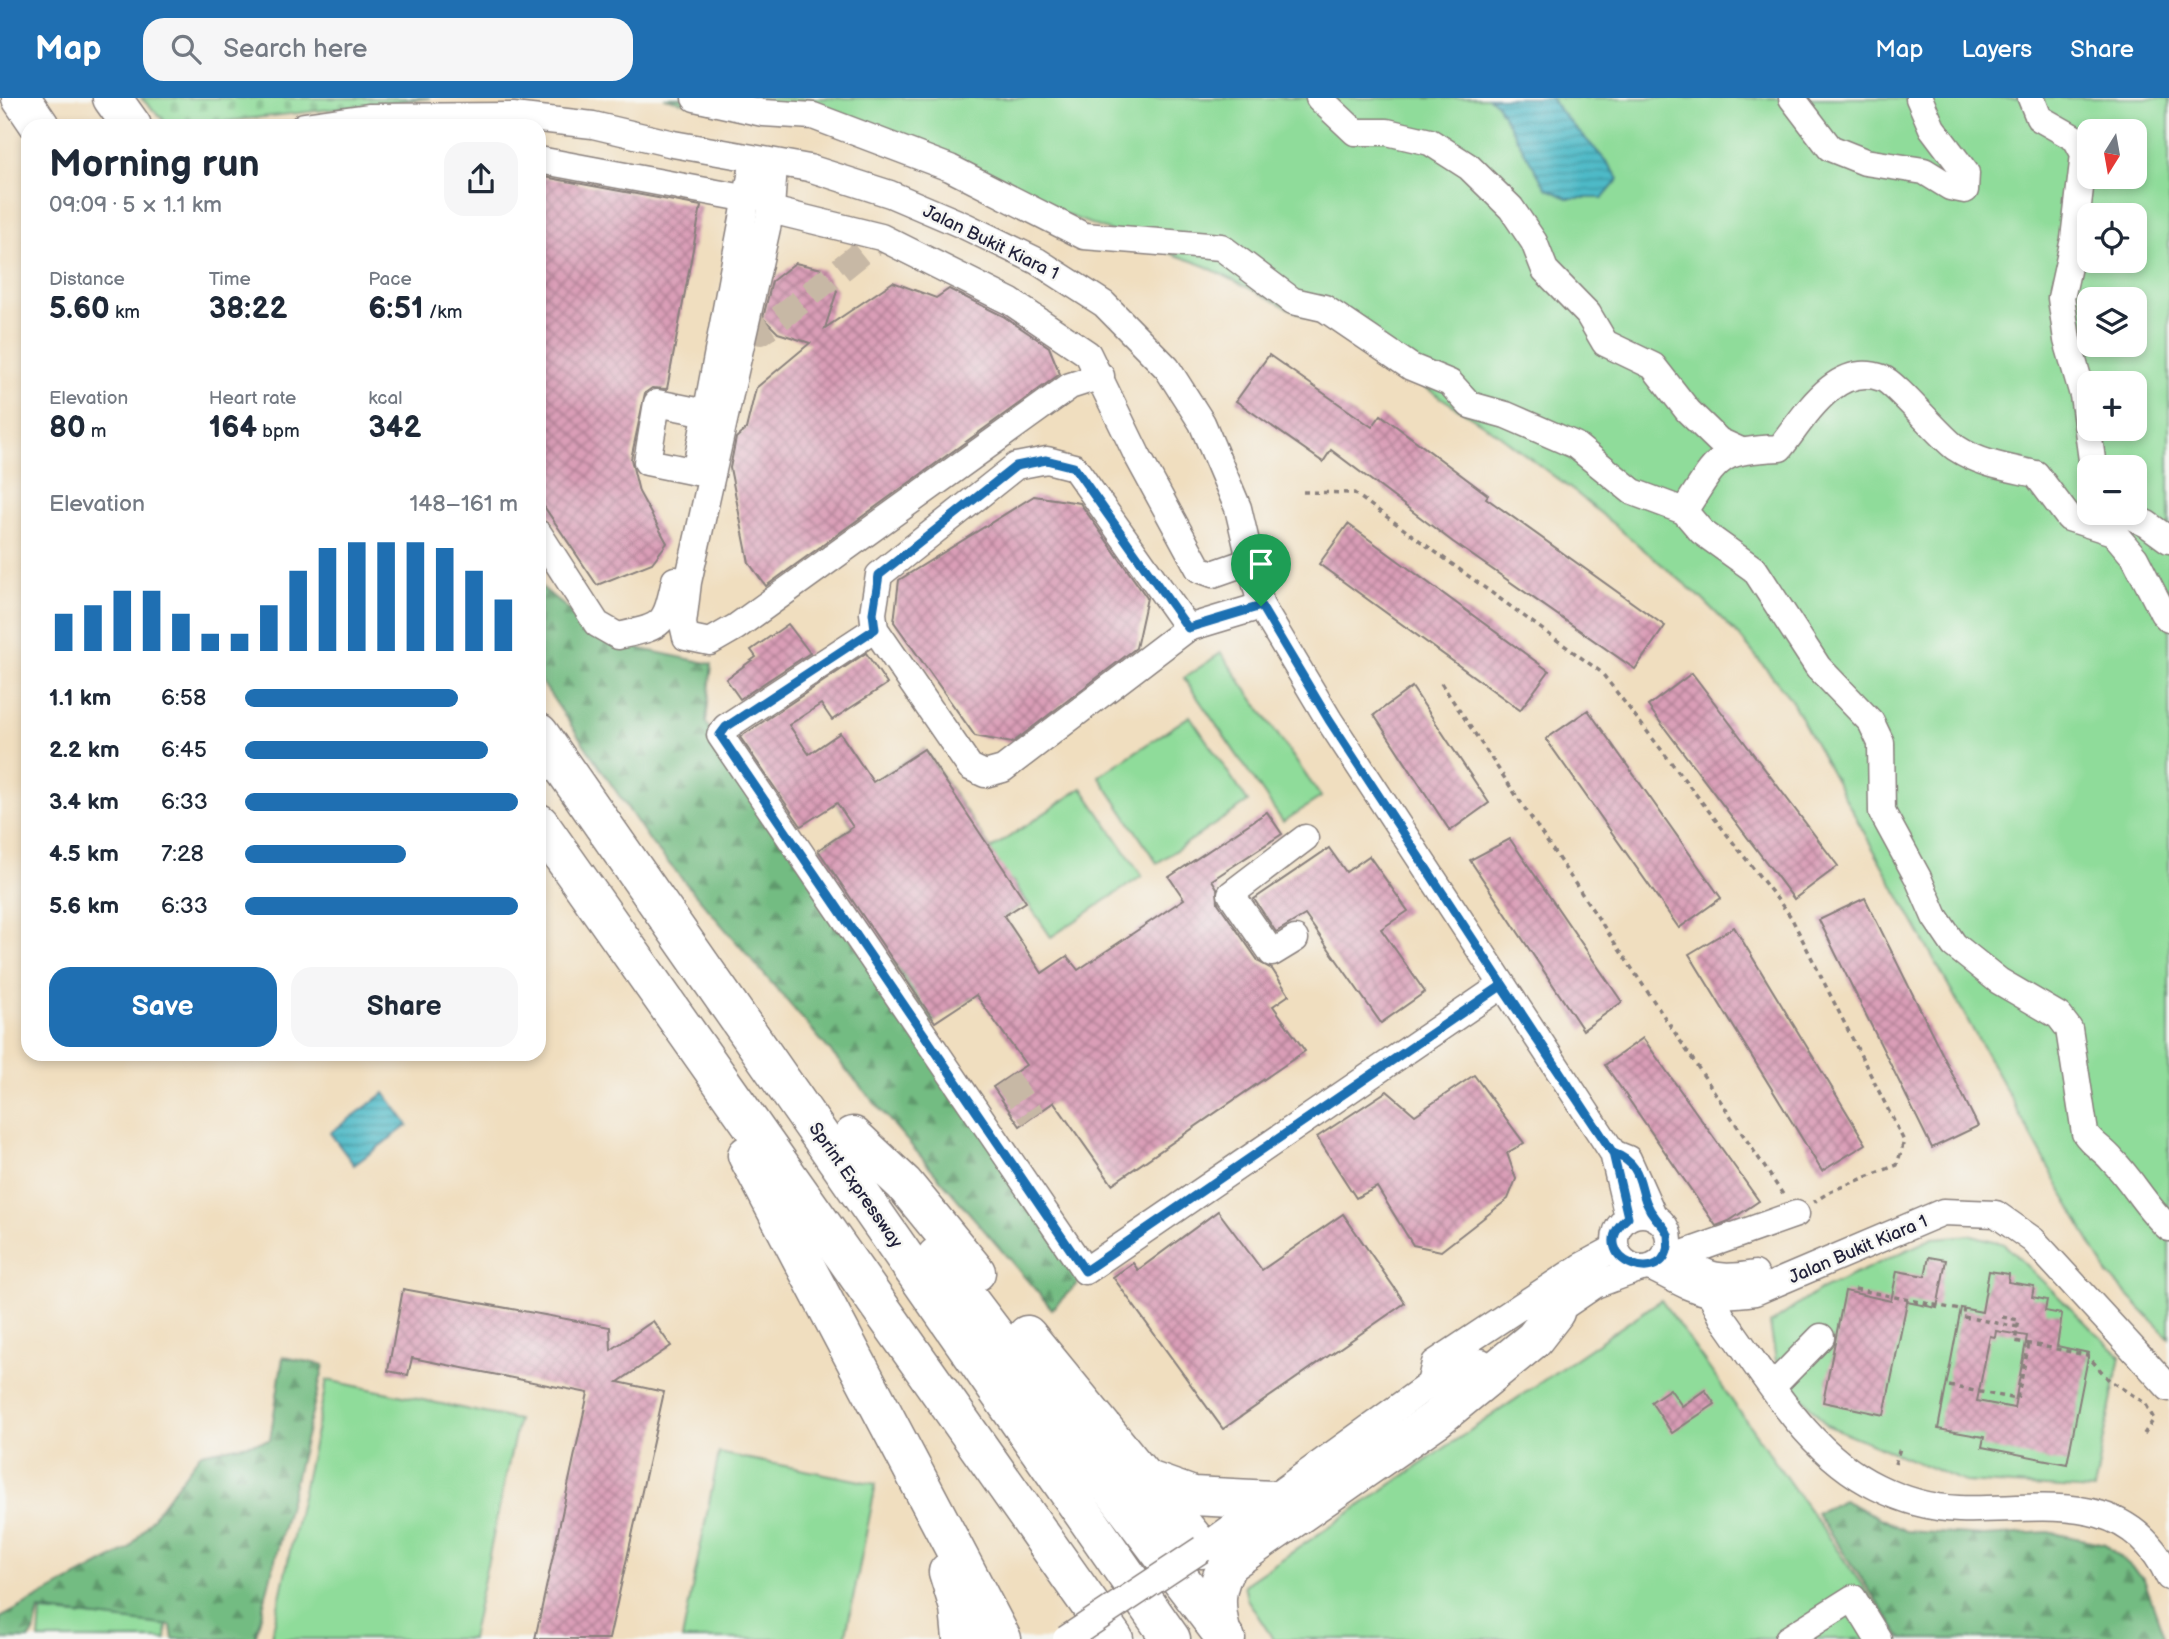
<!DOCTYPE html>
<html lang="en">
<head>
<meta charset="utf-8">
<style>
  :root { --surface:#fff; --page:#f6f6f7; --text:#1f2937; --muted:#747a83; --accent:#1f6fb2 }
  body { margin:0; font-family:"Balsamiq Sans",sans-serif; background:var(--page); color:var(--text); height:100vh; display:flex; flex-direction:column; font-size:26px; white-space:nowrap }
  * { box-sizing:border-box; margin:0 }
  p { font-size:23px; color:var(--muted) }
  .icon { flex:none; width:38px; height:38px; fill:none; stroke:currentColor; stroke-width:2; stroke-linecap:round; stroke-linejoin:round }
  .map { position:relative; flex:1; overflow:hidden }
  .details { position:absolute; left:21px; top:21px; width:525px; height:942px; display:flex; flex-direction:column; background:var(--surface); border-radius:21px; box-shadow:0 4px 10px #0003 }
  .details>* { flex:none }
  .needle { width:46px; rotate:191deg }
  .fabs { position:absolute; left:2077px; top:21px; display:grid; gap:14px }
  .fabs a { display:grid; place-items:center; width:70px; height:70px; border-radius:14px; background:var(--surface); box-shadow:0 4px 10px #0003; font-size:35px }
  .pin { position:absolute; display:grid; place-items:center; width:60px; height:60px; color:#fff; margin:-72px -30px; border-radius:50% 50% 50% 0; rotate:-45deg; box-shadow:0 0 7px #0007 }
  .pin .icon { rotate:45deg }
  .round { display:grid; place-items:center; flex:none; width:74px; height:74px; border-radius:21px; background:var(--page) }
  .headline { display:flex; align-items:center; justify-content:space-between; height:119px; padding:0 28px }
  h1 { font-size:38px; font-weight:700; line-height:52px }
  .stats { display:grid; grid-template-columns:repeat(3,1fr); gap:10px; height:119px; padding:7px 28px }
  .stats div { display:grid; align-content:center }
  .stats b { font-size:30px; font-weight:700 }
  .stats small { font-size:19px; font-weight:400 }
  .stats p { font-size:19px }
  .chart { height:196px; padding:14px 28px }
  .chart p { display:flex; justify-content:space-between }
  .chart svg { width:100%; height:126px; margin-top:7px; stroke:var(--accent); stroke-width:6 }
  .button { display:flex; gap:14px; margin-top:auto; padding:14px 28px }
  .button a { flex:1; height:80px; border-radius:21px; background:var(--accent); color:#fff; font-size:28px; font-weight:700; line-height:80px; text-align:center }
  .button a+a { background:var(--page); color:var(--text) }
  ul { padding:0 28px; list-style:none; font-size:23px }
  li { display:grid; grid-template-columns:112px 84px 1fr; align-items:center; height:52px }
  li i { height:18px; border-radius:9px; background:var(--accent) }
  header { display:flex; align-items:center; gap:42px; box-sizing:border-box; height:98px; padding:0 35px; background:var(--accent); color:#fff }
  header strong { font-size:33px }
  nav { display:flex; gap:38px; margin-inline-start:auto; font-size:24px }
  .search { width:490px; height:63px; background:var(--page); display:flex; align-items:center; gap:18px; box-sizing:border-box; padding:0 24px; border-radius:21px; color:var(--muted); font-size:26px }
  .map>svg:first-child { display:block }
  .green { fill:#8fdc9a; stroke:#587f6a; stroke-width:2; fill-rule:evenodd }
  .forest { fill:url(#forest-firs); stroke:#4a6f5e; stroke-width:2 }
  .cemetery { fill:url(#cemetery-stones); stroke:#587f6a; stroke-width:2 }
  .water { fill:url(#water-rules); stroke:#386e81; stroke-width:2 }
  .building { fill:url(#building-cross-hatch); fill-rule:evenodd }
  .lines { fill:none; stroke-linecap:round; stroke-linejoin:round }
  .minor-tunnel { stroke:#c7b8a5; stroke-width:26; stroke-dasharray:26 13; stroke-linecap:butt }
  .minor-casing { stroke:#89807d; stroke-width:29 }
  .highway-casing { stroke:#89807d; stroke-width:41 }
  .path { stroke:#89807d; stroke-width:3.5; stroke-dasharray:5 5; stroke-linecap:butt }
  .minor { stroke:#fff; stroke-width:26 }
  .highway { stroke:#fff; stroke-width:38 }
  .minor-bridge-casing { stroke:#89807d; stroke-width:29; stroke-linecap:butt }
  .minor-bridge { stroke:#fff; stroke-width:26 }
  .route-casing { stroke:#fff; stroke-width:14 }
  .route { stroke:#1f6fb2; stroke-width:9 }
  .labels { text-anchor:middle; stroke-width:5; stroke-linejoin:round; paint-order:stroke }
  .street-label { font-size:18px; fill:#22223b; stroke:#f6f6f2 }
</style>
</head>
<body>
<header>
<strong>Map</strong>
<div class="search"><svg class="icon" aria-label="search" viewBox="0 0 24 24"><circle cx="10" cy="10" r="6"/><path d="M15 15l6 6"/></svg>Search here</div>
<nav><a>Map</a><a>Layers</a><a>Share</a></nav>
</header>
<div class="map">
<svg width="2169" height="1541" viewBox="0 0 2169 1541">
  <defs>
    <pattern id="forest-firs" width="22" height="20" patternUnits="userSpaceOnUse" patternTransform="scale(1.75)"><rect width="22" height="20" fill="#73bc82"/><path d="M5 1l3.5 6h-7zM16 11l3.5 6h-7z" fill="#5e986c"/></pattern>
    <pattern id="cemetery-stones" width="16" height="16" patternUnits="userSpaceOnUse" patternTransform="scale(1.75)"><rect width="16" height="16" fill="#8fdc9a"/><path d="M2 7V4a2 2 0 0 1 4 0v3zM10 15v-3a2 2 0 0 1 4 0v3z" fill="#7bbc86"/></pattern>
    <pattern id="water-rules" width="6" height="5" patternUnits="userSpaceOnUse" patternTransform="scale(1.75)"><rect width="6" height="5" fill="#4dbac7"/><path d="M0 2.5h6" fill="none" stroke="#4097a3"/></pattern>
    <pattern id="building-cross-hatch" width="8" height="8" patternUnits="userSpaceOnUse" patternTransform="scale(1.75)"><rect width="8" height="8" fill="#da9eb7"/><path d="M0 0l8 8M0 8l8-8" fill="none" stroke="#b08096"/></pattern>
  </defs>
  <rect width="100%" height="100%" fill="#f6f6f2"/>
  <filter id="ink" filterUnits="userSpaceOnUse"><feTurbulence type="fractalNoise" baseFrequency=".0143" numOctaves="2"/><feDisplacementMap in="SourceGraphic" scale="14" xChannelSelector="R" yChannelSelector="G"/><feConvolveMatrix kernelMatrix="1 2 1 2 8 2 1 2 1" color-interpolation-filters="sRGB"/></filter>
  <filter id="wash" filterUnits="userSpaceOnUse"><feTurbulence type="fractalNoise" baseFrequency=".00686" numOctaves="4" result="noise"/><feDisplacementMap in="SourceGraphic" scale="28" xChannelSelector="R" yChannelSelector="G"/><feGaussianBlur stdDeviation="1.57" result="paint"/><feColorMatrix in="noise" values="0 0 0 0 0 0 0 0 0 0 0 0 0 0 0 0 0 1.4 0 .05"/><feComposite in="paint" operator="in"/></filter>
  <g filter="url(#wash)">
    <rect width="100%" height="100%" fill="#f0debf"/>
    <g class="green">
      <path d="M664,0H2169V1240L2108,1177L1790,600L1741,540L1699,498L1580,398L1498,336L1344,238L1203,167L809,23L738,17ZM2090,33H2135V79H2090ZM2090,117H2135V163H2090ZM2090,201H2135V247H2090ZM2090,285H2135V331H2090ZM2090,369H2135V415H2090Z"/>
      <polygon points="1221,555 1321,699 1283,724 1184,580"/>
      <polygon points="1190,618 1248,704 1157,765 1099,678"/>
      <polygon points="924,651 991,751 1082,690 1142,778 1051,839 1012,782 1026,804 1004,819 1032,861 932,925 818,752 853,729 826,688 873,684"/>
      <polygon points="1972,1137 2004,1146 2120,1258 2094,1392 1965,1384 1826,1327 1777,1269 1770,1226 1818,1193 1933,1140"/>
      <polygon points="1661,1202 1900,1541 1273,1541 1247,1501 1244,1487"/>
      <polygon points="327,1282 518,1322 471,1541 271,1541"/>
      <polygon points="719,1355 876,1386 845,1541 682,1541"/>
      <polygon points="41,1514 167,1525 166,1541 39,1541"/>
    </g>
    <g class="forest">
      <polygon points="539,487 608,544 712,566 706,625 1081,1182 1052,1211 652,746 539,580"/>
      <polygon points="283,1259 324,1267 255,1541 173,1541 171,1528 39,1512 34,1535 28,1541 0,1541 0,1520 129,1451 201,1355 270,1342"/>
      <polygon points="1843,1402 1906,1433 1984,1438 2048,1434 2105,1446 2144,1481 2165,1541 1903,1541 1816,1415"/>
    </g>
    <polygon class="cemetery" points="141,0 430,0 185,28 169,28"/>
    <g class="water">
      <path d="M1488,0H1551C1570,30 1600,50 1619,81L1603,100H1567L1546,90L1496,5Z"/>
      <polygon points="385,995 408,1027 354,1067 330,1035"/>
    </g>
    <g id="blocks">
      <g class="building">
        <polygon points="539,78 701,108 667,291 652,290 645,295 631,361 639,394 667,445 652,465 597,487 539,401"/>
        <polygon points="795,165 822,171 837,193 825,230 893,184 936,200 949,191 1003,218 1049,249 1060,276 766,488 749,465 730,370 736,340 746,331 756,290 810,245 778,235 763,220 772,183"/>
        <polygon points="1269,257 1372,329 1381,317 1488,397 1486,400 1665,528 1635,571 1453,444 1331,352 1323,364 1236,303"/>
        <polygon points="1034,398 1080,405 1147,500 1136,550 1012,645 975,638 894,524 899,482"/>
        <polygon points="1348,426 1549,573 1520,612 1319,466"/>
        <polygon points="788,526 810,555 740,601 726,581 756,559 751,552"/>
        <polygon points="866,555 887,586 832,622 821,606 789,627 809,656 840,635 873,684 924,651 1026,804 1004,818 1042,875 1067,858 1078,872 1184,801 1169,779 1267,714 1282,736 1212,782 1217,790 1218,805 1259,864 1272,871 1289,897 1273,908 1305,953 1112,1086 1054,1004 1020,1028 993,989 1026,967 976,897 935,924 818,752 853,729 837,705 801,728 740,639"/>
        <polygon points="1692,575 1838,768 1794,801 1648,608"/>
        <polygon points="1412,589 1489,705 1450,733 1374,617"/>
        <polygon points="1588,612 1721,800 1679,830 1546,641"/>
        <polygon points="1510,741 1622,904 1583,932 1470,762"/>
        <polygon points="1329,750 1346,774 1369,758 1408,813 1381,831 1425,894 1381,925 1305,817 1276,834 1254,801"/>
        <polygon points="1865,800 1978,1028 1932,1050 1819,822"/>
        <polygon points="1734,829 1866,1046 1822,1073 1689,856"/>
        <polygon points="1643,940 1759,1103 1729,1123 1716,1128 1605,967"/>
        <polygon points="1474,977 1524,1045 1507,1055 1516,1081 1508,1101 1441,1153 1413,1147 1377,1089 1356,1100 1317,1039 1387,993 1415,1017"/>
        <polygon points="1218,1113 1262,1172 1343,1116 1405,1205 1223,1331 1113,1179 1133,1165 1138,1172"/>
        <polygon points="1929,1159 1946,1162 1937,1210 1907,1204 1884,1317 1823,1304 1845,1193 1891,1203 1897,1173 1925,1178"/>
        <path d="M1989,1173L2009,1176L2008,1184L2034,1188L2032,1199L2047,1202L2045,1213L2062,1216L2057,1248L2089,1255L2067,1366L1982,1349L1984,1339L1938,1331L1961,1210L1982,1214ZM1996,1233L2027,1238L2014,1310L1977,1303L1990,1238L1995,1239Z"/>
        <polygon points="403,1191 610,1229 611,1252 653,1223 671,1248 618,1284 664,1294 609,1541 535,1541 588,1295 412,1260 408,1277 388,1273"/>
        <polygon points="1670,1291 1682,1308 1705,1292 1715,1306 1672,1335 1651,1304"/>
      </g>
    </g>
  </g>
  <g filter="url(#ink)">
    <use href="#blocks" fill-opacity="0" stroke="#89807d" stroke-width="2"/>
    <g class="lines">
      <g class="minor-tunnel">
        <polyline points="746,230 761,234 770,228 881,139"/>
        <polyline points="1006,981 1033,1019"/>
      </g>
      <g class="minor-casing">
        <g id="minor">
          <path d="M695,0L763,15L813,18L950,70L1084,138L1221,149L1293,203L1324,210L1411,269L1450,285L1470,307L1506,317L1575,347L1633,394L1684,413L1702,434L1755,472L1818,569L1871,624L1881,645L1882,714L1918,780L1935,819L1954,847L1999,883L2059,918L2069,931L2085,1035C2093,1047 2103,1051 2112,1062C2133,1083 2146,1110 2169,1130"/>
          <polyline points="1319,0 1355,34 1387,34 1430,44 1469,69 1511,110 1534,144 1545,172 1588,216 1605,245 1653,268 1688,313 1719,343 1739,352"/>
          <polyline points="1792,0 1830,50 1865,64 1924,73 1950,89 1965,92 1966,75 1932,30 1919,0"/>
          <polyline points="2031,0 2039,20 2076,41 2084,56 2074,141 2061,200 2067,242 2083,297 2093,369"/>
          <polyline points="304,28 368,19 513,18 593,27 673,46 809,70 890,96 965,128 1037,163 1104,206 1167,270 1202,325 1238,410 1261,508 1329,622 1613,1055 1628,1119"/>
          <polyline points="539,62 749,101"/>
          <polyline points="774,66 771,112 688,484 683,526 686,539 710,544 736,529 1070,288 1101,278"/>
          <polyline points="771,112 881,139 1011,204 1088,256 1137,357 1199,471 1213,476 1250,463"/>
          <polygon points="1047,362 1074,369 1188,530 1003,671 985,676 970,669 875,531 873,515 879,477 1016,368"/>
          <polyline points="697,365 754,62"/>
          <polyline points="696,374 647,364 657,305 707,315"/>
          <path d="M1684,413C1719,360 1714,353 1780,350C1804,320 1835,263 1882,280C1897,286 1938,337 1956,350C1980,366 2008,370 2036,376L2069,420L2113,434L2135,460L2163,515L2169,521"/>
          <polyline points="2124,415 2147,426 2169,442"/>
          <path d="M539,436L597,526L618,538C663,528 665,529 675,482"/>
          <polyline points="1188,530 1261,508"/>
          <polyline points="875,531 726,629 720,637 1085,1173 1501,888"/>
          <polyline points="1295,841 1272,855 1231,796 1305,740"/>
          <polyline points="1613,1055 1628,1061 1654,1119"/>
          <circle cx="1642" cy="1143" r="27"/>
          <path d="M1667,1153C1707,1174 1706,1184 1755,1176"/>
          <polyline points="1677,1158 1796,1116"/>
          <path d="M1650,1169C1697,1192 1702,1201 1755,1194L1943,1114L1996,1116L2033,1142L2169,1290"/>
          <path d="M1712,1198L1722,1219C1767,1280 1807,1355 1877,1389C1903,1402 1930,1410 1959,1411C2037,1414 2127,1387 2169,1479"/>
          <polyline points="1542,1223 1595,1187 1641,1170"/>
          <polyline points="1430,1286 1435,1265 1580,1169 1615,1150"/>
          <polyline points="1773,1288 1821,1239"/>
          <polyline points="1202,1451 1430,1286 1451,1284 1481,1264"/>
          <polyline points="1788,1541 1853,1500 1878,1541"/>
        </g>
      </g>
      <g class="highway-casing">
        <g id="highway">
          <polyline points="21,0 40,28"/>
          <polyline points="112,0 132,28"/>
          <polyline points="539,635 1171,1541"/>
          <polyline points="539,725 1114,1541"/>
          <polyline points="853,1038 904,1086 976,1174"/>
          <polyline points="747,1057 1002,1541"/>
          <polyline points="936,1159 1226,1541"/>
          <polyline points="1027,1237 1202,1451"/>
          <polyline points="1148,1382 1193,1398 1272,1402"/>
          <polyline points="948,1474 959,1510 962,1541"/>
          <path d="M1221,1533C1215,1507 1214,1489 1229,1465L1436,1321L1534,1241L1555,1214"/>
        </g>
      </g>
      <g class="path">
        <polyline points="1303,394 1354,395 1601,574 1791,819 1904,1043 1897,1067 1831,1093 1814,1104"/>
        <polyline points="1441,585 1784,1098"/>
        <polyline points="1855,1191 1965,1213"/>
        <polyline points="1964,1219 2018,1229"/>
        <polyline points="2002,1219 2019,1222 2015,1243 2087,1257 2109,1282 2145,1305 2154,1321 2144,1336"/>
        <polyline points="1949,1288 2017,1301 2029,1246"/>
        <polyline points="1895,1366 1900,1350"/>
      </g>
      <use href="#minor" class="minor"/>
      <use href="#highway" class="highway"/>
      <g class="minor-bridge-casing">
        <polyline id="minor-bridge" points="1066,1541 1202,1451"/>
      </g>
      <use href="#minor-bridge" class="minor-bridge"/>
    </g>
  </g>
  <g class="lines" filter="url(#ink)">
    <g class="route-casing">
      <path id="route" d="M1261,508L1188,530L1074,369L1046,362L1016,368L879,477L873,515L875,531L726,629L720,637L1085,1173L1501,888L1613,1055C1649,1068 1635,1096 1655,1119C1660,1126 1665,1129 1668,1137C1674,1198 1579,1160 1628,1119L1613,1055L1329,622L1261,508"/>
    </g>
    <use href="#route" class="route"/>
  </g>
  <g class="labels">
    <g class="street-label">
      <text transform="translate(991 144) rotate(26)" y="6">Jalan Bukit Kiara 1</text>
      <text transform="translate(856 1087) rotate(55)" y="6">Sprint Expressway</text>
      <text transform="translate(1858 1151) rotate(-23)" y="6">Jalan Bukit Kiara 1</text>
    </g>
  </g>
</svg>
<div class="fabs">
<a><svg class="needle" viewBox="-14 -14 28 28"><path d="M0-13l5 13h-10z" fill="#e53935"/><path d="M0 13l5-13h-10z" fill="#747a83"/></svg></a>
<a><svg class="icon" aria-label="locate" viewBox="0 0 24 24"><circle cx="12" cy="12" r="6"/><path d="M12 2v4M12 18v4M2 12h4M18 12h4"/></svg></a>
<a><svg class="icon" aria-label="layers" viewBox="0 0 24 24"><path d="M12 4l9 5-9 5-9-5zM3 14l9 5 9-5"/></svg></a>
<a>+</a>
<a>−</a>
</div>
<div class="pin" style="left:1261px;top:508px;background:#1e9e55"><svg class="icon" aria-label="arrive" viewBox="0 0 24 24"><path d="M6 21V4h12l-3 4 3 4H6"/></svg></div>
<section class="details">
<div class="headline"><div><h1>Morning run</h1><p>09:09 · 5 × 1.1 km</p></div><a class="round"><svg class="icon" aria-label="share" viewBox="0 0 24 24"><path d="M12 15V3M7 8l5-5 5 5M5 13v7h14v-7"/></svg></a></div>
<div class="stats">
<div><p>Distance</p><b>5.60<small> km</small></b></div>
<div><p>Time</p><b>38:22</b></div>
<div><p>Pace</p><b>6:51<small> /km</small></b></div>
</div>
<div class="stats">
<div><p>Elevation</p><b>80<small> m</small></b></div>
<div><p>Heart rate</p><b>164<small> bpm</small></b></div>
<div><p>kcal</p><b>342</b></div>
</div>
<div class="chart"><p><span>Elevation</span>148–161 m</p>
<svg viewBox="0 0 160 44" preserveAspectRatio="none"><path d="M5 44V31M15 44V28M25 44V23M35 44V23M45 44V31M55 44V38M65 44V38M75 44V28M85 44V16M95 44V8M105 44V6M115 44V6M125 44V6M135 44V8M145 44V16M155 44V26"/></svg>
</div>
<ul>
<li><b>1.1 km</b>6:58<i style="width:78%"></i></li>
<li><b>2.2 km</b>6:45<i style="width:89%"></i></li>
<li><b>3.4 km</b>6:33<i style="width:100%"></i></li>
<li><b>4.5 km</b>7:28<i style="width:59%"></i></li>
<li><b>5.6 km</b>6:33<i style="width:100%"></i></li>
</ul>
<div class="button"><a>Save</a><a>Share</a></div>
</section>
</div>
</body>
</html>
